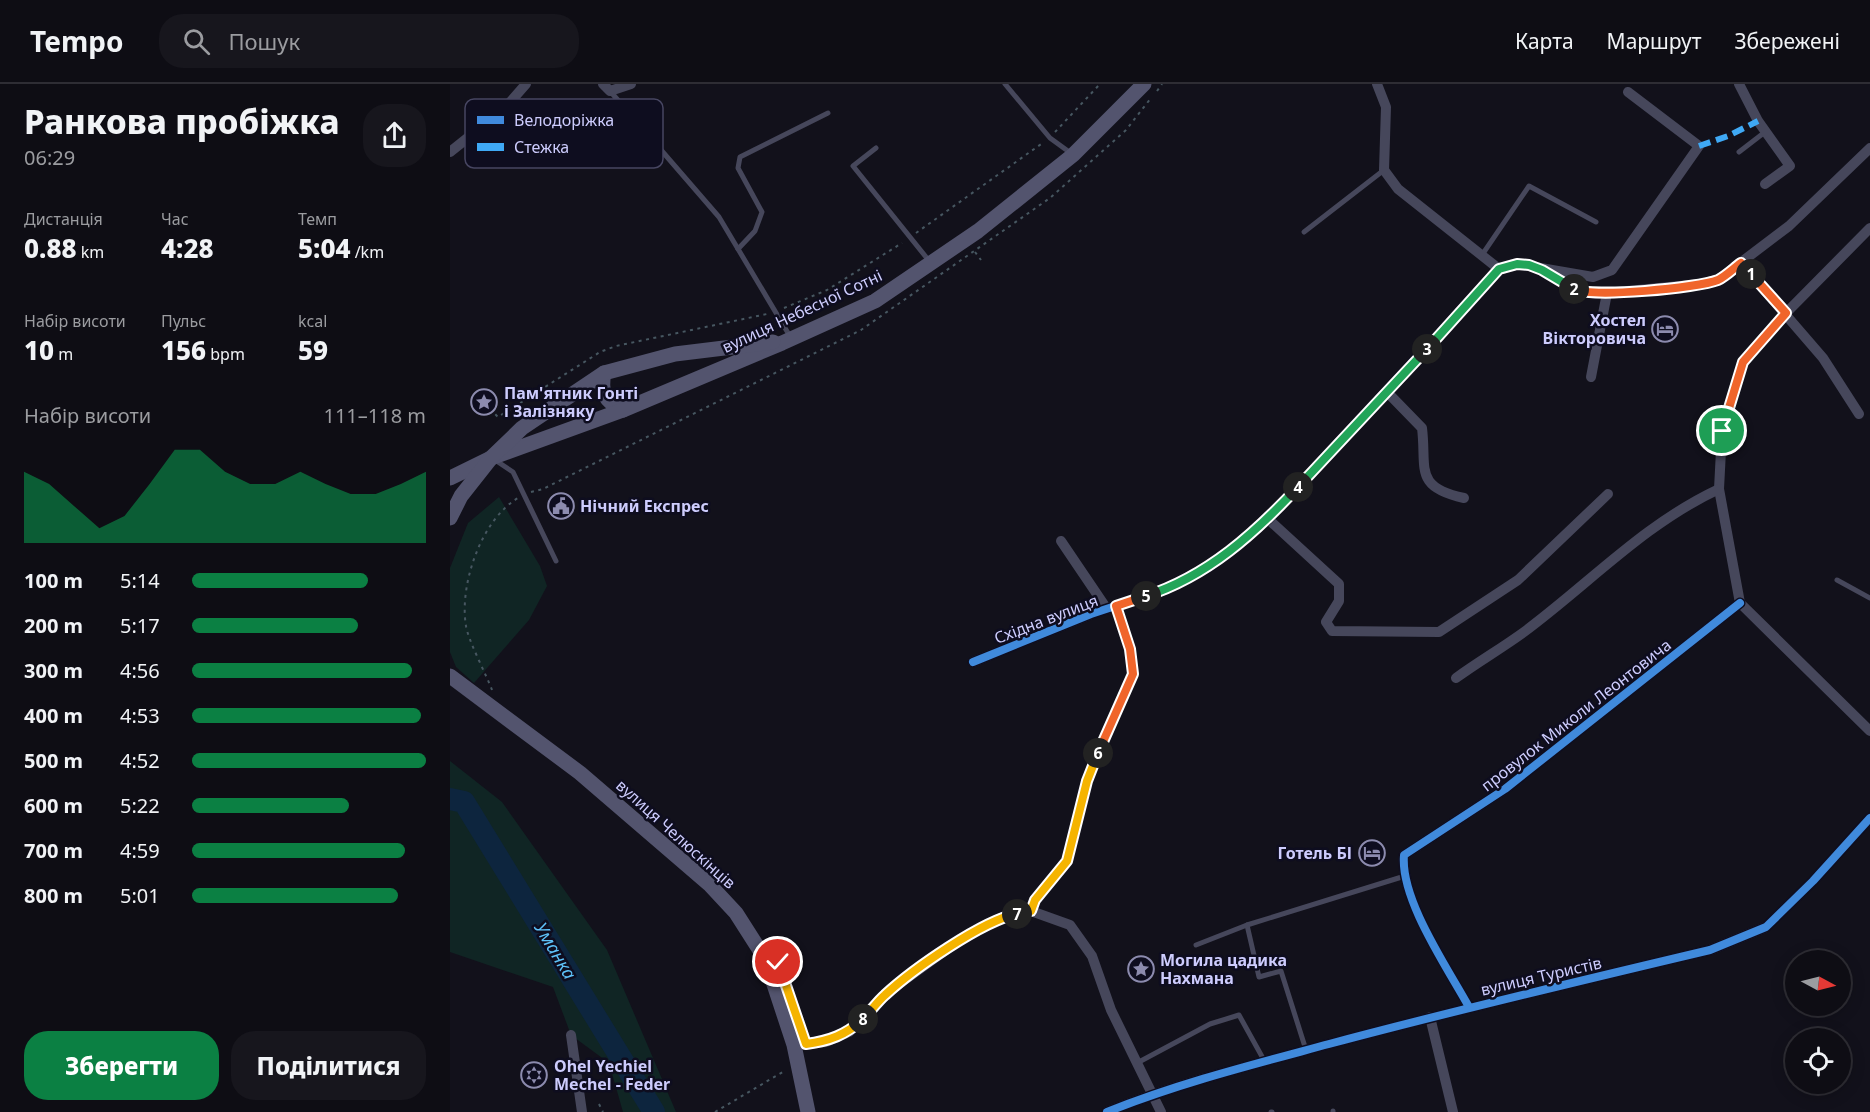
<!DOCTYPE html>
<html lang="uk">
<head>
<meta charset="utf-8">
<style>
  :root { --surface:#0e0d14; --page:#17161d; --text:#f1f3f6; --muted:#9b9ca0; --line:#2e2d34; --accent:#0b8043 }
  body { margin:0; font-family:"Noto Sans",sans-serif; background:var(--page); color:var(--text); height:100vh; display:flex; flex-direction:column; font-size:22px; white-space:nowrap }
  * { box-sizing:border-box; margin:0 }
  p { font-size:20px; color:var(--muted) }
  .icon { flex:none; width:33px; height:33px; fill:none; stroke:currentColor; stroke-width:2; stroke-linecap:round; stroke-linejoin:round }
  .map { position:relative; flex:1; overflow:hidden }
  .side { display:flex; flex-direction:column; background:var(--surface); width:450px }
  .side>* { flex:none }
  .needle { width:39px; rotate:97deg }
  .tools { position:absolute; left:1335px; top:866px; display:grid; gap:12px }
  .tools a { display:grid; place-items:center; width:66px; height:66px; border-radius:50%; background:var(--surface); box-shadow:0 3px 15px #0003,0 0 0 2px var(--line); font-size:30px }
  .pin { position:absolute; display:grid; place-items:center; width:51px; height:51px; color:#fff; margin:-26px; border:3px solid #fff; border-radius:50%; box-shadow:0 2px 6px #0007 }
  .km { position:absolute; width:30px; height:30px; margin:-15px; border-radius:50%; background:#222; color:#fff; font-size:16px; line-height:30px; text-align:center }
  .round { display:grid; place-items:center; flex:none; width:63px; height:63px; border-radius:24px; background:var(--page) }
  .overview { display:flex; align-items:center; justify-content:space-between; height:102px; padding:0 24px }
  h1 { font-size:33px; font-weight:800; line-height:45px }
  .stats { display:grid; grid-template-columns:repeat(3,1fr); gap:9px; height:102px; padding:6px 24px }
  .stats div { display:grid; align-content:center }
  .stats b { font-size:26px; font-weight:800 }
  .stats small { font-size:16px; font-weight:400 }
  .stats p { font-size:16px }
  .chart { height:168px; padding:12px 24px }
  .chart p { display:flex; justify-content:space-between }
  .chart svg { width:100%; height:108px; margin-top:6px; fill:var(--accent); opacity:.7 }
  .action { display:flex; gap:12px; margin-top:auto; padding:12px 24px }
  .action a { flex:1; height:69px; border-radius:24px; background:var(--accent); color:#fff; font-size:24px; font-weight:800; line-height:69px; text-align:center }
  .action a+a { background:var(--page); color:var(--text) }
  ul { padding:0 24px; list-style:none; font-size:20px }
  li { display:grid; grid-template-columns:96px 72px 1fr; align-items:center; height:45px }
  li i { height:15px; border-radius:8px; background:var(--accent) }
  header { display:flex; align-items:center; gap:36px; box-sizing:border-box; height:84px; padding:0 30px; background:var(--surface); border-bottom:2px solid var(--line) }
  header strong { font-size:28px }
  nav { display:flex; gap:33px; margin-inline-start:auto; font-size:21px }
  .search { width:420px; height:54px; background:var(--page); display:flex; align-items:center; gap:15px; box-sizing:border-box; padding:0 21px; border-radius:24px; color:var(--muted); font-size:22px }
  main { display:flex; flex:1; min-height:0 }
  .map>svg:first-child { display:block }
  .green { fill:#102524 }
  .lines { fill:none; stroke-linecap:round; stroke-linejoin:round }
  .river { stroke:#0d253e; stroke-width:22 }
  .path { stroke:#475761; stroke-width:2; stroke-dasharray:3 4.5; stroke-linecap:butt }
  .lane { stroke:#46475b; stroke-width:5 }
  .street { stroke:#46475b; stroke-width:10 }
  .secondary { stroke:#53546e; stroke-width:15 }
  .quiet { stroke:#3fa9f5; stroke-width:6; stroke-dasharray:12 6; stroke-linecap:butt }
  .cycleway-casing { stroke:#0e0d1f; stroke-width:11 }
  .cycleway { stroke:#408adc; stroke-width:8 }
  .split-1-casing { stroke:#fff; stroke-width:12 }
  .split-2-casing { stroke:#fff; stroke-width:12 }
  .split-3-casing { stroke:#fff; stroke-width:12 }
  .split-4-casing { stroke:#fff; stroke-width:12 }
  .split-5-casing { stroke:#fff; stroke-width:12 }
  .split-6-casing { stroke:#fff; stroke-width:12 }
  .split-7-casing { stroke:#fff; stroke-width:12 }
  .split-8-casing { stroke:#fff; stroke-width:12 }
  .split-9-casing { stroke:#fff; stroke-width:12 }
  .split-1 { stroke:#f0652b; stroke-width:8 }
  .split-2 { stroke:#f0652b; stroke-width:8 }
  .split-3 { stroke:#22a559; stroke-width:8 }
  .split-4 { stroke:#22a559; stroke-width:8 }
  .split-5 { stroke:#22a559; stroke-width:8 }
  .split-6 { stroke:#f0652b; stroke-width:8 }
  .split-7 { stroke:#f5b400; stroke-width:8 }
  .split-8 { stroke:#f5b400; stroke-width:8 }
  .split-9 { stroke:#f5b400; stroke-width:8 }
  .labels { text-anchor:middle; stroke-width:5; stroke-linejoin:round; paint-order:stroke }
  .street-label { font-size:16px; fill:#cdccfd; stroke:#0e0d1f }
  .poi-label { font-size:16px; font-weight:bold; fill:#cdccfd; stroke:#0e0d1f; text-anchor:start }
  .water-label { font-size:18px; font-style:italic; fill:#5ec2fa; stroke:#0e0d1f }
  .key { fill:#0e0d1f; stroke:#474662; stroke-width:1.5 }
  .key-label { font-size:16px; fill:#cdccfd }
</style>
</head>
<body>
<header>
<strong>Tempo</strong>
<div class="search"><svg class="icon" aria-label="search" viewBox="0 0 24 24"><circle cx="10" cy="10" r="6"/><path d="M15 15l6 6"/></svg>Пошук</div>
<nav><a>Карта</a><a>Маршрут</a><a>Збережені</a></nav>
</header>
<main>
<section class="side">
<div class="overview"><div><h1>Ранкова пробіжка</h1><p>06:29</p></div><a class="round"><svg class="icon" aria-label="share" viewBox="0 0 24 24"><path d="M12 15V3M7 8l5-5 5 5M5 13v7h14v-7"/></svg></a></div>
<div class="stats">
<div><p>Дистанція</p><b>0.88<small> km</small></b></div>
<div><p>Час</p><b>4:28</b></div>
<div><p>Темп</p><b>5:04<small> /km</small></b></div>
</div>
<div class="stats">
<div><p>Набір висоти</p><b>10<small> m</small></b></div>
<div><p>Пульс</p><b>156<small> bpm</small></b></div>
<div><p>kcal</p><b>59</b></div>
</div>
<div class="chart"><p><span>Набір висоти</span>111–118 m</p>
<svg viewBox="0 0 160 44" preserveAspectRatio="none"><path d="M0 44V15L10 20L20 29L30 38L40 33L50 20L60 6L70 6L80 15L90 20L100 20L110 15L120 20L130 24L140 24L150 20L160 15V44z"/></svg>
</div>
<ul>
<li><b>100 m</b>5:14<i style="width:75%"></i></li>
<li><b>200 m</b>5:17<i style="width:71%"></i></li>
<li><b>300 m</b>4:56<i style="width:94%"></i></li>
<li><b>400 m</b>4:53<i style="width:98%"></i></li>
<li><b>500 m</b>4:52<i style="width:100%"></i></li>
<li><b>600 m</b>5:22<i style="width:67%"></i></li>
<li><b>700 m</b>4:59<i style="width:91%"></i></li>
<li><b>800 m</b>5:01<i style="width:88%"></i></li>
</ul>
<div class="action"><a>Зберегти</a><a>Поділитися</a></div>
</section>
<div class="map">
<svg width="1420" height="1028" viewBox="0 0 1420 1028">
  <rect width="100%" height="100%" fill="#12111b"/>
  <g class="green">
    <polygon points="49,413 90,482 97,502 79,536 24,599 6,583 0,568 0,484 18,439"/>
    <polygon points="0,677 52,718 157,866 226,1028 173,1028 159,979 121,951 103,903 0,868"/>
  </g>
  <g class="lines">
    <polyline class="river" points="0,715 14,718 204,1028"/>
    <g class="path">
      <polyline points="707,7 712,0"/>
      <polyline points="605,48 650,0"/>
      <polyline points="466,149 594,58"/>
      <polyline points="525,168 531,176"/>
      <polyline points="334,224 377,206 452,159"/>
      <polyline points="40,325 48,333 150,268 166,262 317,230"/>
      <polyline points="81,408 93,405 411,246 600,114 676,46 701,14"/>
      <path d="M42,606C36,590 18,556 16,542C9,501 31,436 68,414"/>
      <polyline points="585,817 617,777 637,697 683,590 680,565 670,533"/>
      <polyline points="149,1020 153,1028"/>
      <polyline points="265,1028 336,986"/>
    </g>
    <g class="lane">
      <polyline points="555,0 600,54 622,70"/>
      <polyline points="160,7 269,133 341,254"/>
      <polyline points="426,64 403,82 480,178"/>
      <polyline points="1289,68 1315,48"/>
      <polyline points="854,148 934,86"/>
      <polyline points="288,165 305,147 312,128 288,84 290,73 378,29"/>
      <polyline points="1032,171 1079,102 1146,138"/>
      <polyline points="45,376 63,388 106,477"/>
      <polyline points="1387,496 1420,514"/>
      <polyline points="797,841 809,893 831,887 856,966"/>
      <polyline points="746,861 797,841 955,792"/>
      <polyline points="687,979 760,940 789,931 815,978"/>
      <polyline points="883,1027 883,1028"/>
      <polyline points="821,1028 822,1028"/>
    </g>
    <g class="street">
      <polyline points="153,0 160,7 181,0"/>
      <polyline points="927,0 936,23 934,86 948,105 1049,185 1067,180 1143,193 1162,186 1249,62 1178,8"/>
      <polyline points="1289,0 1308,37 1340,82 1315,100"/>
      <polyline points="0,68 55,24 76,0"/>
      <polyline points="1291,179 1373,274 1409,330"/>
      <polyline points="1095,187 1129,207 1146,210 1251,200 1269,195 1339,142 1420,64"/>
      <polyline points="1141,293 1157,209"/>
      <path d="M938,309L972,344C977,384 963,403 1014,414"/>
      <polyline points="818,435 889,500 889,517 876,538 882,547 989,548 1068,496 1158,410"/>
      <polyline points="611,457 657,525"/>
      <polyline points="1290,519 1269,405 1272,347 1293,278 1336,229 1420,144"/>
      <polyline points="1290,519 1420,647"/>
      <polyline points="523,578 641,530 714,506 762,481 818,435 1049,185"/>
      <path d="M1006,594C1028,578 1052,564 1074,548C1140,499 1194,440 1269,405"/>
      <path d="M1019,923C997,883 950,815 954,771L1055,705L1290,519"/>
      <polyline points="980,933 1003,1028"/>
      <polyline points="121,951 132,1028"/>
      <polyline points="344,961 376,958 399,948 434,911 514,853 555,832 581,827 620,841 642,872 661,926 711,1028"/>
      <path d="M657,1028C729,999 805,980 879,960C1006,926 1133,896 1260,866L1316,843L1363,797L1420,734"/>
    </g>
    <g class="secondary">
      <path d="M154,289C150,308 155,318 173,326"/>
      <polyline points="0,394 41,374 173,326 332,259 425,217 528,147 623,71 694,0"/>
      <polyline points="0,434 11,412 41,374 72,344 154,289 225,270 323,258"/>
      <polyline points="0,592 130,689 259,800 286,829 316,876 344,961 358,1028"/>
    </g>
    <polyline class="quiet" points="1249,62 1278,52 1308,37"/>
    <g class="cycleway-casing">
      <g id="cycleway">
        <polyline points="523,578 641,530 714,506 762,481 818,435 1049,185"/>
        <path d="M1019,923C997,883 950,815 954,771L1055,705L1290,519"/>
        <path d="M657,1028C729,999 805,980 879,960C1006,926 1133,896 1260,866L1316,843L1363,797L1420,734"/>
      </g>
    </g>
    <use href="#cycleway" class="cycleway"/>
  </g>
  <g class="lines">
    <g class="split-1-casing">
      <polyline id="split-1" points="1272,347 1293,278 1336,229 1301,190"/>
    </g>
    <g class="split-2-casing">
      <path id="split-2" d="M1124,205C1142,214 1248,204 1268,196C1276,192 1284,184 1291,179L1301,190"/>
    </g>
    <g class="split-3-casing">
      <polyline id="split-3" points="977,265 1049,185 1067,180 1079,181 1092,186 1124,205"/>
    </g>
    <g class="split-4-casing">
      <polyline id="split-4" points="848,403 977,265"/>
    </g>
    <g class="split-5-casing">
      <path id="split-5" d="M696,512C758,492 805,449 848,403"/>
    </g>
    <g class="split-6-casing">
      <polyline id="split-6" points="648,669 683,590 680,565 666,522 696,512"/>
    </g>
    <g class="split-7-casing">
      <polyline id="split-7" points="567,830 581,827 585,816 617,777 637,697 648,669"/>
    </g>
    <g class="split-8-casing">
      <path id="split-8" d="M413,935C421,927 427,918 435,911C462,886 533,836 567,830"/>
    </g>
    <g class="split-9-casing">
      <path id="split-9" d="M328,878L356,960C379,957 396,951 413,935"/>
    </g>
    <use href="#split-1" class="split-1"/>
    <use href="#split-2" class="split-2"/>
    <use href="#split-3" class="split-3"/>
    <use href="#split-4" class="split-4"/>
    <use href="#split-5" class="split-5"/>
    <use href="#split-6" class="split-6"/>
    <use href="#split-7" class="split-7"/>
    <use href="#split-8" class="split-8"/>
    <use href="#split-9" class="split-9"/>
  </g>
  <defs>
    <g id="hotel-ring" transform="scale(1.35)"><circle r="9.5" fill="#0e0d1f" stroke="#8c8bae" stroke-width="1.5"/><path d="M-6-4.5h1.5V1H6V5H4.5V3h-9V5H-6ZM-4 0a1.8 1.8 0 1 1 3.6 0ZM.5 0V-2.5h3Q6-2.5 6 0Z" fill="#8c8bae"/></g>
    <g id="sight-ring" transform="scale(1.35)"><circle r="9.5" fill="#0e0d1f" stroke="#8c8bae" stroke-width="1.5"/><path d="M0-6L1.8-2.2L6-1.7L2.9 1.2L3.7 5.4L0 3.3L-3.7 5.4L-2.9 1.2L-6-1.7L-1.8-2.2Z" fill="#8c8bae"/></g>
    <g id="civic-ring" transform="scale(1.35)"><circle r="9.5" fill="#0e0d1f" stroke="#8c8bae" stroke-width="1.5"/><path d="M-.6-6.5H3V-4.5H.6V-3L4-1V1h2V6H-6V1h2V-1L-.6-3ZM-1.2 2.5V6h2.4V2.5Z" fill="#8c8bae"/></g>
    <g id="synagogue-ring" transform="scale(1.35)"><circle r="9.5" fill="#0e0d1f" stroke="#8c8bae" stroke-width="1.5"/><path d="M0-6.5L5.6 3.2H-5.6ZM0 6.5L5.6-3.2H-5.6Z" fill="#8c8bae"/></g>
  </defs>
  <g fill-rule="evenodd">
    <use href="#hotel-ring" x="1215" y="245"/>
    <use href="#sight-ring" x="34" y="318"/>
    <use href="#civic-ring" x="111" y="422"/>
    <use href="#hotel-ring" x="922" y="769"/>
    <use href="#sight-ring" x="691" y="885"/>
    <use href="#synagogue-ring" x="84" y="991"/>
  </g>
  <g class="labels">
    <g class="street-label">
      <text transform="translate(352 227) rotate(-25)" y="6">вулиця Небесної Сотні</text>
      <text transform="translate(596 535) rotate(-21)" y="6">Східна вулиця</text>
      <text transform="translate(1126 631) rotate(-38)" y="6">провулок Миколи Леонтовича</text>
      <text transform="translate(226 750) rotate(42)" y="6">вулиця Челюскінців</text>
      <text transform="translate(1091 892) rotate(-13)" y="6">вулиця Туристів</text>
    </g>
    <g class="poi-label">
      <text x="1196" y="242" text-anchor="end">Хостел<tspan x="1196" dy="18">Вікторовича</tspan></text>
      <text x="54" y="315">Пам'ятник Гонті<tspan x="54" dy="18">і Залізняку</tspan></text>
      <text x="130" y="428">Нічний Експрес</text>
      <text x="902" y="775" text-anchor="end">Готель БІ</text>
      <text x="710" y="882">Могила цадика<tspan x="710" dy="18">Нахмана</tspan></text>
      <text x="104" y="988">Ohel Yechiel<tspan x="104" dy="18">Mechel - Feder</tspan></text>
    </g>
    <g class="water-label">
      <text transform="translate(105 867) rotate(59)" y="6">Уманка</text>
    </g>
  </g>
  <rect x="15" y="15" width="198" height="69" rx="9" class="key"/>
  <rect x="27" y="32" width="27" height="8" fill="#408adc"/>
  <rect x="27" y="59" width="27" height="8" fill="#3fa9f5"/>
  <g class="key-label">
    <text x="64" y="42">Велодоріжка</text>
    <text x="64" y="69">Стежка</text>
  </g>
</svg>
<div class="tools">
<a><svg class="needle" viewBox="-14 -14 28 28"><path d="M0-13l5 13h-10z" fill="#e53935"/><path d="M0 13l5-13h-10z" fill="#9b9ca0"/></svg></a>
<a><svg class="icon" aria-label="locate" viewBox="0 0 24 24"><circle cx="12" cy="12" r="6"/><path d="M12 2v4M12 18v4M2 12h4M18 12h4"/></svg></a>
</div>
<div class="pin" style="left:1272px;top:347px;background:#1e9e55"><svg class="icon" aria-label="arrive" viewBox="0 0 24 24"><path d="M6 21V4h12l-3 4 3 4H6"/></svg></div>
<div class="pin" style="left:328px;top:878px;background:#d93025"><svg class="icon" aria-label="check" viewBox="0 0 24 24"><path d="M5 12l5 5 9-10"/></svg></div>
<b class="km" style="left:1301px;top:190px">1</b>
<b class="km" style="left:1124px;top:205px">2</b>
<b class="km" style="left:977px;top:265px">3</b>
<b class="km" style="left:848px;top:403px">4</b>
<b class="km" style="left:696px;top:512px">5</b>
<b class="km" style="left:648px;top:669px">6</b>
<b class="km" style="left:567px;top:830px">7</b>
<b class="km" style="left:413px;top:935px">8</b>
</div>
</main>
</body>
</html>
